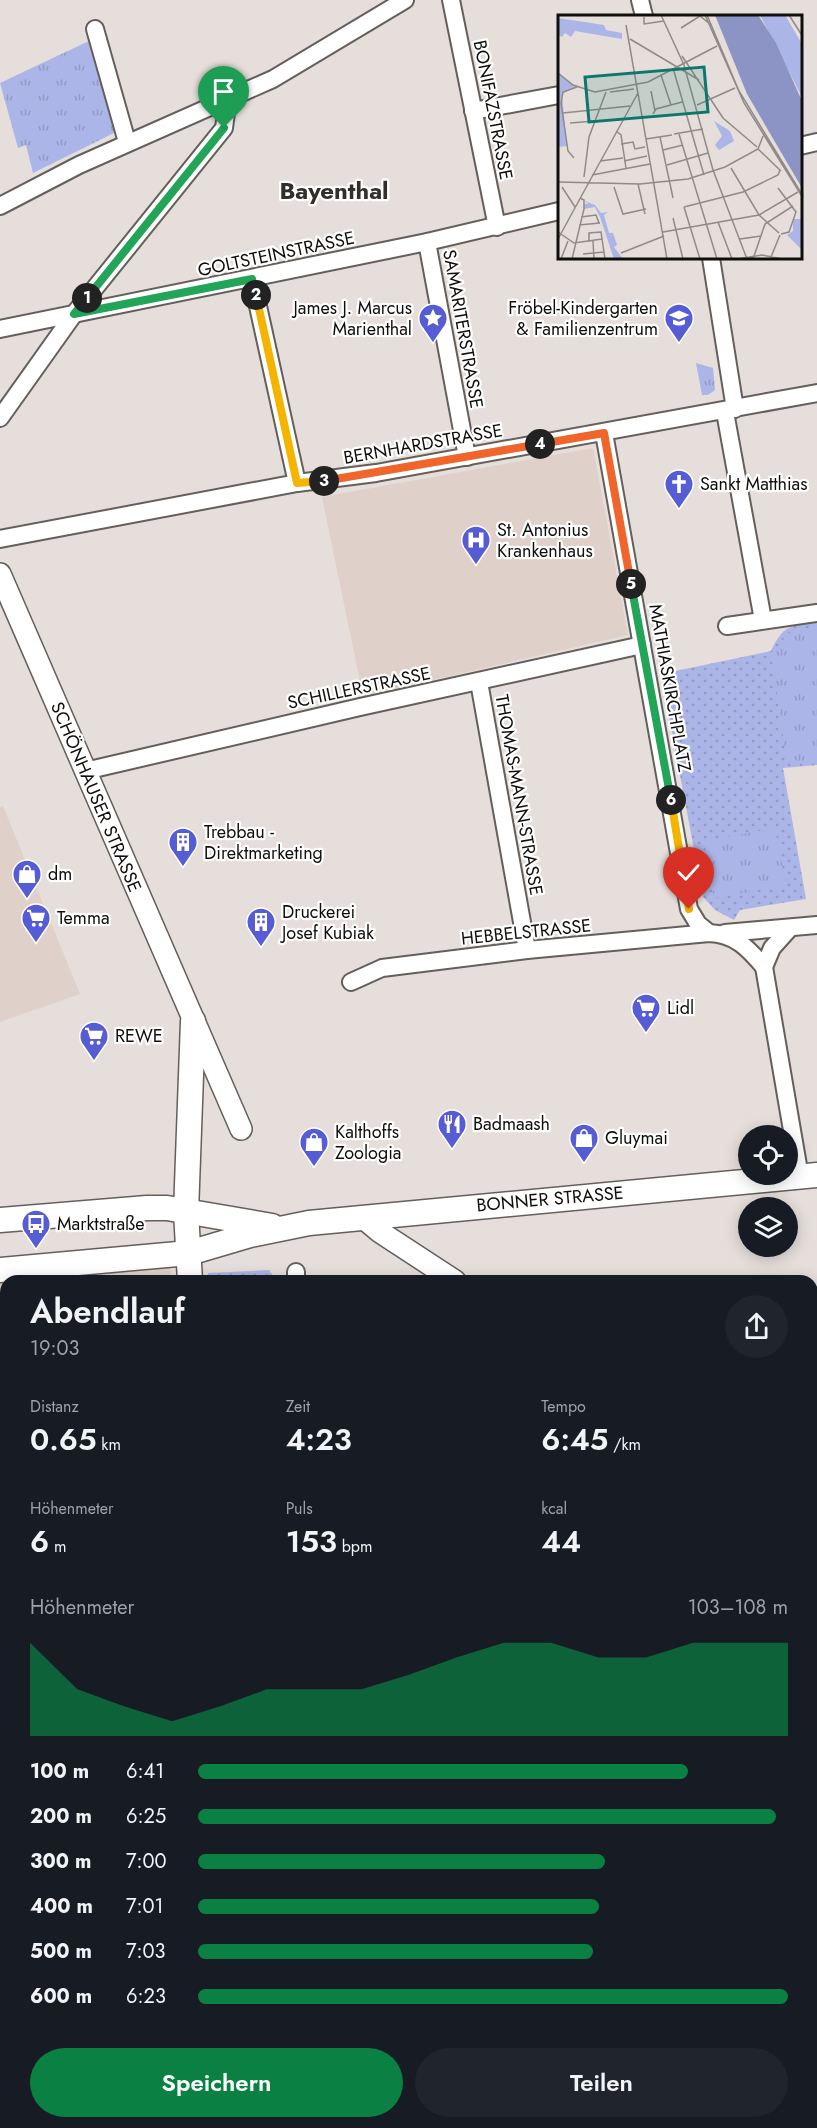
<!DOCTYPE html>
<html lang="de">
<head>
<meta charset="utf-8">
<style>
  :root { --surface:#171b24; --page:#20242c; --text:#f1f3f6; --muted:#9ea1a6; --accent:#0b8043 }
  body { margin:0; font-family:Jost,sans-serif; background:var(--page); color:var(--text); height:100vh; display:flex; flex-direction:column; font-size:22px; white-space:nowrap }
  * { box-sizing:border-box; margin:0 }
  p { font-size:20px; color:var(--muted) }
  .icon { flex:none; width:33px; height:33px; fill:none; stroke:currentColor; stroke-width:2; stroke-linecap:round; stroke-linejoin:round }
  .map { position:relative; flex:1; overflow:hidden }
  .drawer { position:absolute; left:0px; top:1275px; width:818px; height:854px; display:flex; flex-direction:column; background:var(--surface); border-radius:18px 18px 0 0; box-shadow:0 3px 15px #0003 }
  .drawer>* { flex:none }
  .tools { position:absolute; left:738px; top:1125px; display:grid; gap:12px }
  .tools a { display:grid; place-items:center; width:60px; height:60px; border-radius:50%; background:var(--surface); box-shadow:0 3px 15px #0003; font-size:30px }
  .pin { position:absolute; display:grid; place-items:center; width:51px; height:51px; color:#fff; margin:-62px -26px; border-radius:50% 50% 50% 0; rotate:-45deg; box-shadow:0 0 6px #0007 }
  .pin .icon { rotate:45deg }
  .km { position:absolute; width:30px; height:30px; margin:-15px; border-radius:50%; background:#222; color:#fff; font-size:16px; line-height:30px; text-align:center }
  .round { display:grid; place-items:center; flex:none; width:63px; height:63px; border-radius:32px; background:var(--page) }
  .summary { display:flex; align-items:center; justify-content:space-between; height:102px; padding:0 30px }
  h1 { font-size:33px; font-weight:600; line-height:45px }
  .stats { display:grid; grid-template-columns:repeat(3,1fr); gap:9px; height:102px; padding:6px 30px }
  .stats div { display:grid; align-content:center }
  .stats b { font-size:30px; font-weight:600 }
  .stats small { font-size:16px; font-weight:400 }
  .stats p { font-size:16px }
  .chart { height:168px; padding:12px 30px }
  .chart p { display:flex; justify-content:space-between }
  .chart svg { width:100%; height:108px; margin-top:6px; fill:var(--accent); opacity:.7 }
  .action { display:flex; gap:12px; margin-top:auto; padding:12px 30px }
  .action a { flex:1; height:69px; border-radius:36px; background:var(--accent); color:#fff; font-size:24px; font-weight:600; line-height:69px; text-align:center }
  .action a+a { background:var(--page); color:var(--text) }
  ul { padding:0 30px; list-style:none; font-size:20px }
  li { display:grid; grid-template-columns:96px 72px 1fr; align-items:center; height:45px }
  li i { height:15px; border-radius:8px; background:var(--accent) }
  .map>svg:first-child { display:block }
  .built { fill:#dfd1c9 }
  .grass { fill:url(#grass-dots) }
  .park { fill:url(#park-tufts) }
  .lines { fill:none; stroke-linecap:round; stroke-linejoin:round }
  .minor-casing { stroke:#645f5b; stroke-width:20 }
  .tertiary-casing { stroke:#645f5b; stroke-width:24 }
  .secondary-casing { stroke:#645f5b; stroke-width:27 }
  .minor { stroke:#fff; stroke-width:16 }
  .tertiary { stroke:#fff; stroke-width:21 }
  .secondary { stroke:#fff; stroke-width:24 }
  .split-1-casing { stroke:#fff; stroke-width:12 }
  .split-2-casing { stroke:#fff; stroke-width:12 }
  .split-3-casing { stroke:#fff; stroke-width:12 }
  .split-4-casing { stroke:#fff; stroke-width:12 }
  .split-5-casing { stroke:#fff; stroke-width:12 }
  .split-6-casing { stroke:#fff; stroke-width:12 }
  .split-7-casing { stroke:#fff; stroke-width:12 }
  .split-1 { stroke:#22a559; stroke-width:8 }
  .split-2 { stroke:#22a559; stroke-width:8 }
  .split-3 { stroke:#f5b400; stroke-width:8 }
  .split-4 { stroke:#f0652b; stroke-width:8 }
  .split-5 { stroke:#f0652b; stroke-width:8 }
  .split-6 { stroke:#22a559; stroke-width:8 }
  .split-7 { stroke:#f5b400; stroke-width:8 }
  .labels { text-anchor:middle; stroke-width:4.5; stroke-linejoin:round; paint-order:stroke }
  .street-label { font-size:18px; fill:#100e0c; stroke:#fff }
  .poi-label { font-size:18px; fill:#100e0c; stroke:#fff; text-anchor:start }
  .district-label { font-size:24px; font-weight:bold; fill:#332e2b; stroke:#fff }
  .inset-road { fill:none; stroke:#908b88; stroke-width:1.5 }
  .view { fill:#0f766e; fill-opacity:0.15; stroke:#0f766e; stroke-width:3 }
  .inset-edge { fill:none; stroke:#100e0c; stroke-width:3 }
</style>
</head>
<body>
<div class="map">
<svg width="817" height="2128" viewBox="0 0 817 2128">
  <defs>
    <pattern id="grass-dots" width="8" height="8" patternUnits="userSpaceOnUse" patternTransform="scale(1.5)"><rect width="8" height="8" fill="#acb5e7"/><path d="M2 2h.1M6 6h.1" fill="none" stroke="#939ac5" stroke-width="1.8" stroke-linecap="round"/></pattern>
    <pattern id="park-tufts" width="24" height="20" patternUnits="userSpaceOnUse" patternTransform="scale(1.5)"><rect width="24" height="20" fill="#acb5e7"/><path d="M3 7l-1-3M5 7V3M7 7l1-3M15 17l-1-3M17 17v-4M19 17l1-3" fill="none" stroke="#939ac5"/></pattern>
  </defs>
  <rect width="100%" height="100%" fill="#e5deda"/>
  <g class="built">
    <polygon points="593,448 628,635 363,696 322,497"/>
    <polygon points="3,806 80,994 0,1022 0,807"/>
    <polygon points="170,1258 171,1281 6,1281 6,2122 228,2123 226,2128 0,2128 0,1275"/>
  </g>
  <g class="grass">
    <path d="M817,622V765L783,768L806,899L740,910L734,920L715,910L703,897L661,674L771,651C784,624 789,627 817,622Z"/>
    <polygon points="269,1270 277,1281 208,1281 208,1273"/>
    <polygon points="736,2123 788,2123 789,2128 736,2128"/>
  </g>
  <g class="park">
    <polygon points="91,40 118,131 33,173 26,145 18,148 0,83"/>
    <polygon points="696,363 713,368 715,390 708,395 702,395"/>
    <polygon points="817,628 817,761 787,763 772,659 787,633"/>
    <polygon points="775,828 786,885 714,898 704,841"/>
  </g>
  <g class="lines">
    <g class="minor-casing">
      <g id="minor">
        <polyline points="451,0 497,227"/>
        <polyline points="640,0 644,16"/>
        <polyline points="95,29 127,142"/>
        <polyline points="473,111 559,95"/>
        <polyline points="800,146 817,142"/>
        <polyline points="0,206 79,165 273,79 405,0"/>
        <polyline points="427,242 467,457"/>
        <polyline points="711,258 735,409"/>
        <polyline points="252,279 297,483"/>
        <polyline points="0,329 427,242 559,211"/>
        <polyline points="725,412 763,620"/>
        <polyline points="0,418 74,314 224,128 228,98"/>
        <polyline points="604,433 689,909 698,924 709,933"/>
        <polyline points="0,539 297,483 376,473 817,393"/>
        <polyline points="727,626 817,613"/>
        <polyline points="479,682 527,950"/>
        <polyline points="85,771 360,707 642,645"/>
        <polyline points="725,933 817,925"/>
        <polyline points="764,967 772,948 790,928"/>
        <path d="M351,982L382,968L527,950L709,933C735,934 748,948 764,967L800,1177"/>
        <polyline points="296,1272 296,1281"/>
        <polyline points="812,1860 817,1849"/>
        <polyline points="812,2028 817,2030"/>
        <polyline points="581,2122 581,2128"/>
        <polyline points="799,2122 799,2128"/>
      </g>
    </g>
    <g class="tertiary-casing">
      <g id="tertiary">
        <polyline points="0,574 241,1129"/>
        <polyline points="362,1217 380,1232 455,1281"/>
        <polyline points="812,1519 817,1523"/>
      </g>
    </g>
    <g class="secondary-casing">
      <g id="secondary">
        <polyline points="0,1220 147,1208 167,1208 272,1226"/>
        <polyline points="0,1270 189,1253 250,1235 309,1223 817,1175"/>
        <polyline points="190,1281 186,1212 193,1021"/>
        <polyline points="248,2128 249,2122"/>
      </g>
    </g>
    <use href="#minor" class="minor"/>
    <use href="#tertiary" class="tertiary"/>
    <use href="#secondary" class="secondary"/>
  </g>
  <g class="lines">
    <g class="split-1-casing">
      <polyline id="split-1" points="87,298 224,128"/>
    </g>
    <g class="split-2-casing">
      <polyline id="split-2" points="87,298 74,314 252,279 256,295"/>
    </g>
    <g class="split-3-casing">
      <polyline id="split-3" points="256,295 297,483 324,481"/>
    </g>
    <g class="split-4-casing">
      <polyline id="split-4" points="324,481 540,444"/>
    </g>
    <g class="split-5-casing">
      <polyline id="split-5" points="540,444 604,433 631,584"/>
    </g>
    <g class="split-6-casing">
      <polyline id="split-6" points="631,584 671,800"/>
    </g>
    <g class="split-7-casing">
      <polyline id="split-7" points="671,800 689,909"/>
    </g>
    <use href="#split-1" class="split-1"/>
    <use href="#split-2" class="split-2"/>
    <use href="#split-3" class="split-3"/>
    <use href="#split-4" class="split-4"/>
    <use href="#split-5" class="split-5"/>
    <use href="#split-6" class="split-6"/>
    <use href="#split-7" class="split-7"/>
  </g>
  <defs>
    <g id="sight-pin" transform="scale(1.5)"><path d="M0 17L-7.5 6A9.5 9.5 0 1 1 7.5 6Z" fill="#565dd4" stroke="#fff"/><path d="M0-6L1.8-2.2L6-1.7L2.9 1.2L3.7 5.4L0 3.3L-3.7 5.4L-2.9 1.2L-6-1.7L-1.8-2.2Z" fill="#fff"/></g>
    <g id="school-pin" transform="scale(1.5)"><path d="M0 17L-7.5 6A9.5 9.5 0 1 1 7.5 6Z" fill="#565dd4" stroke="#fff"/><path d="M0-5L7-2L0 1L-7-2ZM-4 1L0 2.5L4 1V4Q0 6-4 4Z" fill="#fff"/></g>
    <g id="church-pin" transform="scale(1.5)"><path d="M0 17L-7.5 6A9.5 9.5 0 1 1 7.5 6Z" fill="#565dd4" stroke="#fff"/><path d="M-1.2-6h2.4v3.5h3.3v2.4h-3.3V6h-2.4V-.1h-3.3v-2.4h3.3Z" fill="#fff"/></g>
    <g id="hospital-pin" transform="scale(1.5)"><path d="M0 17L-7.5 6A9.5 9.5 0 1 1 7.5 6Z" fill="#565dd4" stroke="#fff"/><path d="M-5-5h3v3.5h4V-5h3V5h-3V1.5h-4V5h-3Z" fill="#fff"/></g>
    <g id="building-pin" transform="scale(1.5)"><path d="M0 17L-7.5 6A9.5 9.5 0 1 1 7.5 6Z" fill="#565dd4" stroke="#fff"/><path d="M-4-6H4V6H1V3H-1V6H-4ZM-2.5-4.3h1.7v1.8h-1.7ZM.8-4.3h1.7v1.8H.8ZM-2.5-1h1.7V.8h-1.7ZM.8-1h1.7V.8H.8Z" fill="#fff"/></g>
    <g id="shop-pin" transform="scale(1.5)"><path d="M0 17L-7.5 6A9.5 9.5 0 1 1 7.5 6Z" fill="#565dd4" stroke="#fff"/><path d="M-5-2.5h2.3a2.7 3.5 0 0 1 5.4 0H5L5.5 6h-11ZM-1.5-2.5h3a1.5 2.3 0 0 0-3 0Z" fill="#fff"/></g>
    <g id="supermarket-pin" transform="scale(1.5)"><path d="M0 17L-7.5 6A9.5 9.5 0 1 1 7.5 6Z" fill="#565dd4" stroke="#fff"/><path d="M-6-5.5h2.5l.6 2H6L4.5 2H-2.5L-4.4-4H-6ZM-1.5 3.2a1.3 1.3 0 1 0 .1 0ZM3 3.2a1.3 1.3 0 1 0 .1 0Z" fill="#fff"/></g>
    <g id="restaurant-pin" transform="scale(1.5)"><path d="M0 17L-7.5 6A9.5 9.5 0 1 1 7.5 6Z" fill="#565dd4" stroke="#fff"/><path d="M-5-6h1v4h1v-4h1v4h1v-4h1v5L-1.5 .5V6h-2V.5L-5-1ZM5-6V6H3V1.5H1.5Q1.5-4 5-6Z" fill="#fff"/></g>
    <g id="bus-pin" transform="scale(1.5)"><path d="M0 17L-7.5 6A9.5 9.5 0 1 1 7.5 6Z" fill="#565dd4" stroke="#fff"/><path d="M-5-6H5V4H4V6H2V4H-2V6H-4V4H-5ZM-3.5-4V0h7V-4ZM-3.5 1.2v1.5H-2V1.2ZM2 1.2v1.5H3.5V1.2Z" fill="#fff"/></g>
  </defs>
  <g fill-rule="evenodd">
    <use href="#sight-pin" x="433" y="318"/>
    <use href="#school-pin" x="679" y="318"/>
    <use href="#church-pin" x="679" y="484"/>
    <use href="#hospital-pin" x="476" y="540"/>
    <use href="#building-pin" x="183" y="842"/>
    <use href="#shop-pin" x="27" y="874"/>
    <use href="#supermarket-pin" x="36" y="918"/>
    <use href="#building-pin" x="261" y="922"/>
    <use href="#supermarket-pin" x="646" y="1008"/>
    <use href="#supermarket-pin" x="94" y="1036"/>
    <use href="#restaurant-pin" x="452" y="1124"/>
    <use href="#shop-pin" x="584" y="1138"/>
    <use href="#shop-pin" x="314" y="1142"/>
    <use href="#bus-pin" x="36" y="1224"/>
  </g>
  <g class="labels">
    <g class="street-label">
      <text transform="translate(493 110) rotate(79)" y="6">BONIFAZSTRASSE</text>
      <text transform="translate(276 254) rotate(-12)" y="6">GOLTSTEINSTRASSE</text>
      <text transform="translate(463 329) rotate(80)" y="6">SAMARITERSTRASSE</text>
      <text transform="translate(423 444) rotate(-10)" y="6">BERNHARDSTRASSE</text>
      <text transform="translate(359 688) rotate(-12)" y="6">SCHILLERSTRASSE</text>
      <text transform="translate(670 688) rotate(80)" y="6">MATHIASKIRCHPLATZ</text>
      <text transform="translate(519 795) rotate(80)" y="6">THOMAS-MANN-STRASSE</text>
      <text transform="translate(96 797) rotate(67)" y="6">SCHÖNHAUSER STRASSE</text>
      <text transform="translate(526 932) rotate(-6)" y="6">HEBBELSTRASSE</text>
      <text transform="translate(550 1199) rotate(-5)" y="6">BONNER STRASSE</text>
    </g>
    <g class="poi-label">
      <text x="412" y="314" text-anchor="end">James J. Marcus<tspan x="412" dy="21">Marienthal</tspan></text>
      <text x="658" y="314" text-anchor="end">Fröbel-Kindergarten<tspan x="658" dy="21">&amp; Familienzentrum</tspan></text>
      <text x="700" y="490">Sankt Matthias</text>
      <text x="497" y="536">St. Antonius<tspan x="497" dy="21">Krankenhaus</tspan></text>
      <text x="204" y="838">Trebbau -<tspan x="204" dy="21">Direktmarketing</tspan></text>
      <text x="48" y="880">dm</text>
      <text x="282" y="918">Druckerei<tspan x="282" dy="21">Josef Kubiak</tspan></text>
      <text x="57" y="924">Temma</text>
      <text x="667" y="1014">Lidl</text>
      <text x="115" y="1042">REWE</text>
      <text x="473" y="1130">Badmaash</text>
      <text x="335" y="1138">Kalthoffs<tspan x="335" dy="21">Zoologia</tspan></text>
      <text x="605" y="1144">Gluymai</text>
      <text x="57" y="1230">Marktstraße</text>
    </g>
    <g class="district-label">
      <text x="334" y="199">Bayenthal</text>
    </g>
  </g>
  <g transform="translate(558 15)">
    <rect width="244" height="244" fill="#e5deda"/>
    <path d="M202,0H227L244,29V82ZM0,3L46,10L48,15L64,18V24L17,16L13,22L7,18L4,22L0,20ZM0,58L17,72L4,79L9,131L0,132ZM156,106L172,116L176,126L161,135L157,130L164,121ZM27,186L37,190L43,198L50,197L46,200L51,218H55L59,230L56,232L65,244H56L42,202L37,192L26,194V189H30ZM235,204H244V235L229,220L235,216Z" fill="#acb5e7"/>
    <path d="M230,7L242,27L240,29L244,30L238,33L244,45L223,10Z" fill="#acb5e7"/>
    <path d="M157,0H200L218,28L244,86V173L189,79Z" fill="#8b94c5"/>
    <path class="inset-road" d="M103,0L126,50L155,155L189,244M147,0L186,88L245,183M149,0L181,76L245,181M231,0L245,22M86,2V9L106,6M68,10L109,244M123,13L142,1L153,10M72,24L141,65M124,41L165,103L199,132M115,53L146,160M0,58L15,70L37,77L90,67M103,60L113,90M90,67L159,31M93,76L97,96M52,77L76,74M139,90L177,73M5,98L72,91M95,99L98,94L124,87M12,108L37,106M58,116L63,120L68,153M116,119L145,114M121,119L159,244M102,122L115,183M88,124L114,120M63,129L75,127L77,134L87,132M200,134L223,156M105,135L125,130M16,143L10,136L3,88L5,77L19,72M42,146L65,143M66,146L89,141M109,150L150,138M173,153L201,200L221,218M34,160L92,149M26,162L31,122L48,77M0,167L82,169L130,164L167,152L200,134L205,121M30,169L80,78M80,169L87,199M4,172L17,192M56,172L65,199L88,194M220,173L238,197L231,217L223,219M126,192L185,177L220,160L222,155M126,192L142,244M23,202L38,200L41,208M115,203L125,244M160,207L174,244M21,210L42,208M0,217L16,228L44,224M105,217L201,200L240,177M0,224L30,169M182,224L203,221M35,226L36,244M31,227V218L43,217L47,244M63,238L106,221M25,239L46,237M213,242L222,220M3,244L10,226M14,244L26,194V185L22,183M179,244L204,240L224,244M195,244L207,209L235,191"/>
    <path class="view" d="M146,52L150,97L31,107L27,62Z"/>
    <rect width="244" height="244" class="inset-edge"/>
  </g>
</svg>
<div class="tools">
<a><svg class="icon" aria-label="locate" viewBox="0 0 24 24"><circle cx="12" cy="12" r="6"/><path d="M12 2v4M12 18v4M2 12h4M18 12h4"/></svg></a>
<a><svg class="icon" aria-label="layers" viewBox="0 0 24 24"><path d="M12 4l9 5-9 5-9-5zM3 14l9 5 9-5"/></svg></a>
</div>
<div class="pin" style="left:224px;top:128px;background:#1e9e55"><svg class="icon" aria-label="arrive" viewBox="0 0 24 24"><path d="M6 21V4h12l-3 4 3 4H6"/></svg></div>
<div class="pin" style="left:689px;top:909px;background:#d93025"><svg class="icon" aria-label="check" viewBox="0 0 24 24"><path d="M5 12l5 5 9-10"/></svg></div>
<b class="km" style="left:87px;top:298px">1</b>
<b class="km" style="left:256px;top:295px">2</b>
<b class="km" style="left:324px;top:481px">3</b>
<b class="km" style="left:540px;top:444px">4</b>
<b class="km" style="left:631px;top:584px">5</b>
<b class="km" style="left:671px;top:800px">6</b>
<section class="drawer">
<div class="summary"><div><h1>Abendlauf</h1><p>19:03</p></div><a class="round"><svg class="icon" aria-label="share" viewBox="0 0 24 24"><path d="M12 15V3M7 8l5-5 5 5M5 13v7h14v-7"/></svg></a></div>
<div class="stats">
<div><p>Distanz</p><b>0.65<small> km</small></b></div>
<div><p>Zeit</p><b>4:23</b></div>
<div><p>Tempo</p><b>6:45<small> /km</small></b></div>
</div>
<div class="stats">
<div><p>Höhenmeter</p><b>6<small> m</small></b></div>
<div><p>Puls</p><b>153<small> bpm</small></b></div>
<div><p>kcal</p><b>44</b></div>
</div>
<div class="chart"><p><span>Höhenmeter</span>103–108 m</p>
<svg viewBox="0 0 160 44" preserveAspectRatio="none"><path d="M0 44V6L10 25L20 32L30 38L40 32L50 25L60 25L70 25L80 19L90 12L100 6L110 6L120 12L130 12L140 6L150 6L160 6V44z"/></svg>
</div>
<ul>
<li><b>100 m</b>6:41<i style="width:83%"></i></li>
<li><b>200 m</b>6:25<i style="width:98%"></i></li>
<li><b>300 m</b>7:00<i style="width:69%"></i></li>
<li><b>400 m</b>7:01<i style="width:68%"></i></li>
<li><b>500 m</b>7:03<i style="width:67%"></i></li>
<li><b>600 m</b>6:23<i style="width:100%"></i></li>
</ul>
<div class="action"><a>Speichern</a><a>Teilen</a></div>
</section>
</div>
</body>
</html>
